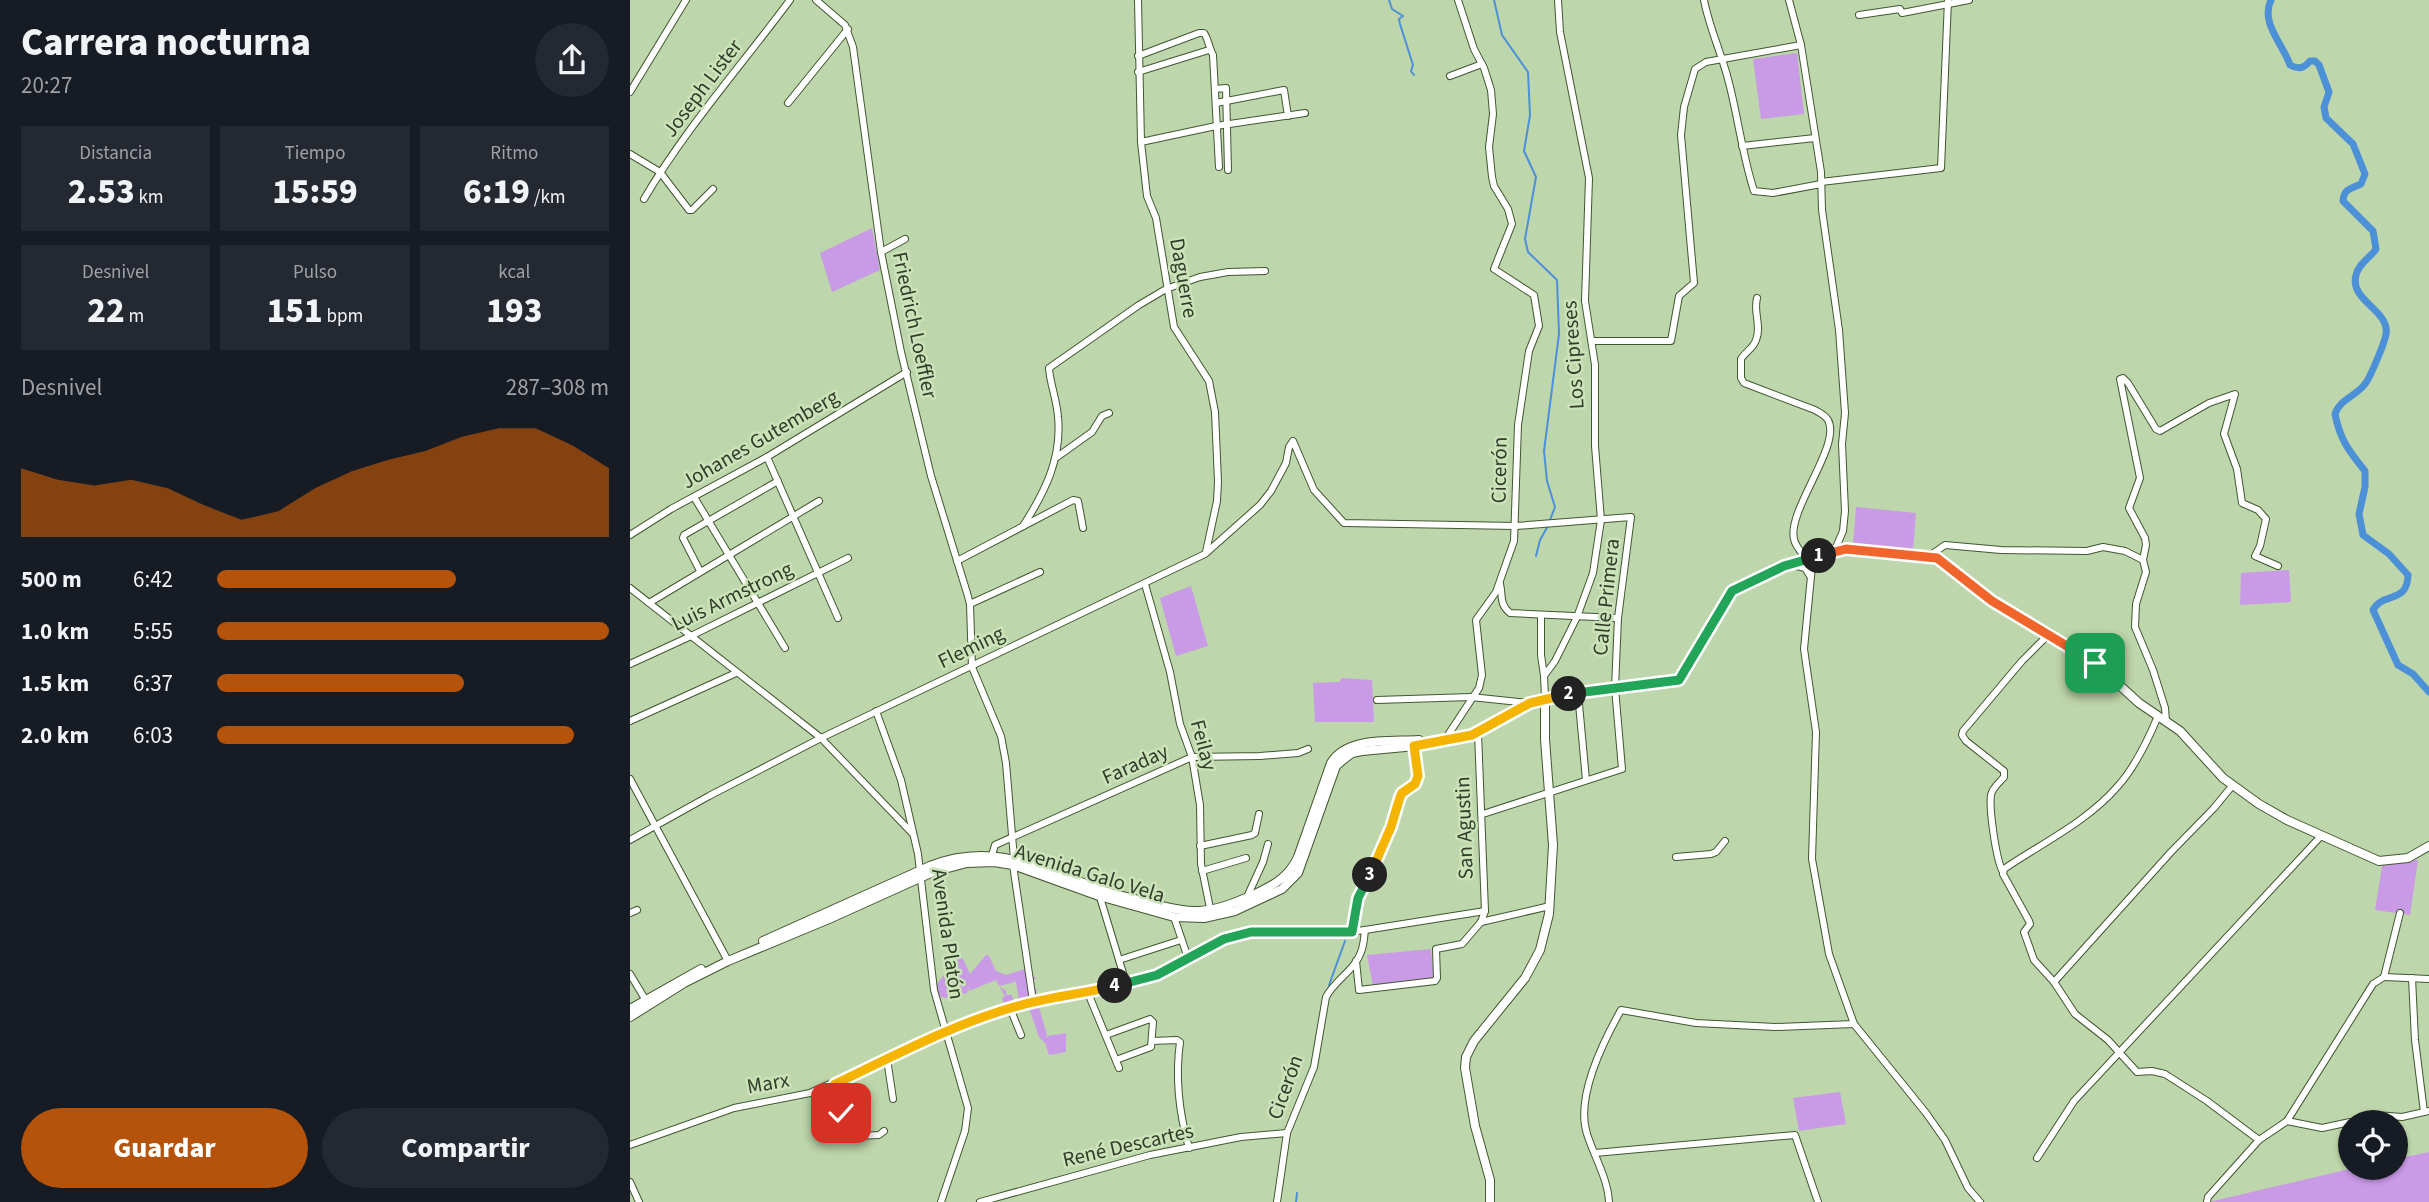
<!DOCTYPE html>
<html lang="es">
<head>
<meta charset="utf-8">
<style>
  :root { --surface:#171b24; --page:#242831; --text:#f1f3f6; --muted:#9ea1a6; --accent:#b45309 }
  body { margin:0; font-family:"Source Sans 3",sans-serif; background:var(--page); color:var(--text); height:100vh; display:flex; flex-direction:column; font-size:26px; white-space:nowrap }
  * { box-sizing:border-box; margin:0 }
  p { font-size:23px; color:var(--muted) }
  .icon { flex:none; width:38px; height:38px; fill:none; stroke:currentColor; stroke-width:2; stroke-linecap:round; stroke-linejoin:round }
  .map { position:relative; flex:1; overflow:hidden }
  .side { display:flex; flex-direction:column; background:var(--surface); width:630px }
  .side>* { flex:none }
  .tools { position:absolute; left:1708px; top:1110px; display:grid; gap:14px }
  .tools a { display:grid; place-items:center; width:70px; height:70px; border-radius:50%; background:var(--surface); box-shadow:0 2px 5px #0004; font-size:35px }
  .pin { position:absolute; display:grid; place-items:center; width:60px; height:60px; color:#fff; margin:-30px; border-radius:14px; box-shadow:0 4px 10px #0006 }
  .km { position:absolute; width:35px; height:35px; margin:-18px; border-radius:50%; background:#222; color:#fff; font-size:19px; line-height:35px; text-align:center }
  .round { display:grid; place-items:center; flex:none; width:74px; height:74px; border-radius:37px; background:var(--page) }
  .summary { display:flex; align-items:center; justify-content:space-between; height:119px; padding:0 21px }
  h1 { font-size:38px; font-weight:800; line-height:52px }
  .metrics { display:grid; grid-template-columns:repeat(3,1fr); gap:10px; height:119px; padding:7px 21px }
  .metrics div { display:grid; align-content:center; border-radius:0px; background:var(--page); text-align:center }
  .metrics b { font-size:35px; font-weight:800 }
  .metrics small { font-size:19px; font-weight:400 }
  .metrics p { font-size:19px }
  .chart { height:196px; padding:14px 21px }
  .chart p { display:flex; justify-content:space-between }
  .chart svg { width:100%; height:126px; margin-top:7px; fill:var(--accent); opacity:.7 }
  .action { display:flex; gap:14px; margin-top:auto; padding:14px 21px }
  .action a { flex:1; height:80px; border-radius:42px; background:var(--accent); color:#fff; font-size:28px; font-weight:800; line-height:80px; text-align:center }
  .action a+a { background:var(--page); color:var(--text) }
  ul { padding:0 21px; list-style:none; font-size:23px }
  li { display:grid; grid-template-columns:112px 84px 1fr; align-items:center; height:52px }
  li i { height:18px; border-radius:9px; background:var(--accent) }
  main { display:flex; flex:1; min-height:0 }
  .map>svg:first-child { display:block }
  .green { fill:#c99ae6 }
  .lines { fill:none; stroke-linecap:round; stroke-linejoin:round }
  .stream { stroke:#4c90d8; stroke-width:2 }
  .river { stroke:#4c90d8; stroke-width:7 }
  .minor-casing { stroke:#425731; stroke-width:8 }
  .major-casing { stroke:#425731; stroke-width:10 }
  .minor { stroke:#fff; stroke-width:6 }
  .major { stroke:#fff; stroke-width:8 }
  .split-1-casing { stroke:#fff; stroke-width:14 }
  .split-2-casing { stroke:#fff; stroke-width:14 }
  .split-3-casing { stroke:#fff; stroke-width:14 }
  .split-4-casing { stroke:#fff; stroke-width:14 }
  .split-5-casing { stroke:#fff; stroke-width:14 }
  .split-1 { stroke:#f0652b; stroke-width:9 }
  .split-2 { stroke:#22a559; stroke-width:9 }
  .split-3 { stroke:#f5b400; stroke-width:9 }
  .split-4 { stroke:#22a559; stroke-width:9 }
  .split-5 { stroke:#f5b400; stroke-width:9 }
  .labels { text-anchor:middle; stroke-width:5; stroke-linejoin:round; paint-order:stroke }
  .street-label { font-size:21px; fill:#323c2b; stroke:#cbe3b8 }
</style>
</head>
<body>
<main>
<section class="side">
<div class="summary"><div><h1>Carrera nocturna</h1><p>20:27</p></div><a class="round"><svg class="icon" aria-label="share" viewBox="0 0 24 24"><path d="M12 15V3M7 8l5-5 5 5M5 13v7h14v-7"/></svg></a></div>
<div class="metrics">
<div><p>Distancia</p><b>2.53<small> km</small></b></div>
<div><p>Tiempo</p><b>15:59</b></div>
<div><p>Ritmo</p><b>6:19<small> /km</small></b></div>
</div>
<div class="metrics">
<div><p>Desnivel</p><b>22<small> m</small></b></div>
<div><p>Pulso</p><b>151<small> bpm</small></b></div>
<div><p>kcal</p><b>193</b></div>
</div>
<div class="chart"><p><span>Desnivel</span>287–308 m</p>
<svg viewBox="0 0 160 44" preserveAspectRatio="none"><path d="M0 44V20L10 24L20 26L30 24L40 27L50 33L60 38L70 35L80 27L90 21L100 17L110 14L120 9L130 6L140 6L150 12L160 20V44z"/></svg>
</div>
<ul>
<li><b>500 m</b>6:42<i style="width:61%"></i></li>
<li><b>1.0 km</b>5:55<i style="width:100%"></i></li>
<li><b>1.5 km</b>6:37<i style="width:63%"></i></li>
<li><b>2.0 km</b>6:03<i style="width:91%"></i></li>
</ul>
<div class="action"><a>Guardar</a><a>Compartir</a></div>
</section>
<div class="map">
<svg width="1799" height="1202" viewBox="0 0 1799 1202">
  <rect width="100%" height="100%" fill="#bed6ab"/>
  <g class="green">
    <polygon points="1167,53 1174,114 1131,119 1123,59"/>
    <polygon points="242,228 250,270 202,292 190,253"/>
    <polygon points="1226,507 1286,513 1283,550 1223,544"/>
    <polygon points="1659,570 1661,602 1610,605 1611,573"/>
    <polygon points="561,586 578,646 546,656 530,598"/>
    <polygon points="711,678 742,680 744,722 685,722 683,683 710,682"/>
    <polygon points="1788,860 1780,915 1745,910 1753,861"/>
    <polygon points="801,949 804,979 743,986 737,955"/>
    <polygon points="331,955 340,974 356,955 359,956 366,971 376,975 395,969 407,979 400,979 401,989 407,989 405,996 411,1000 376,1010 372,998 375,996 370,987 376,991 376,995 382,995 383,1002 389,1000 386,982 381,978 385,982 369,986 366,980 339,991 340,986 337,993 324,996 326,1000 307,996 305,986"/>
    <polygon points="408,1004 417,1035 416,1039 418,1036 436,1033 436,1052 419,1055 415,1043 409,1037 399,1008"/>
    <polygon points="1210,1092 1216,1124 1169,1131 1163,1098"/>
    <polygon points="1799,1152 1799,1202 1579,1202 1728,1167 1766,1167 1766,1159"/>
  </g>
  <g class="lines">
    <g class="stream">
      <polyline points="759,0 762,9 773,16 769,19 770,24 783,65 781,71 784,75"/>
      <polyline points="864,0 872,35 898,72 900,115 894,151 906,177 895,239 898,252 927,280 929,334 914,451 917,481 925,507 920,520"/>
      <polyline points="906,556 910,540 918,526"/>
      <polyline points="699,985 715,941"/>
      <polyline points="666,1202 667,1193"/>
    </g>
    <path class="river" d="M1641,0C1630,23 1653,44 1660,65C1669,70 1674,68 1680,61H1685L1689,65L1699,92L1694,107L1696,118L1723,144L1735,174L1731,184C1720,189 1714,189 1713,201L1743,231L1746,249C1740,258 1729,263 1726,275C1719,301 1760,310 1756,334C1755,342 1740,378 1735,384C1726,396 1710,399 1705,414C1710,440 1719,451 1735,471V487L1729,514L1733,535L1759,554L1778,575C1777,605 1753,591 1743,610L1768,665L1783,674L1799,692"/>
    <g class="minor-casing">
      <g id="minor">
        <polyline points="186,0 215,25 223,47 251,252 271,352 301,476 337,593 340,604 342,667 371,736 376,763 384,859"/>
        <polyline points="508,0 511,142 517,196 526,218 544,327 579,381 585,412 588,482 587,501 576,552"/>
        <path d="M1074,0C1079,27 1091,52 1098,79C1108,116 1112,154 1124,191L1143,193L1191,184"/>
        <polyline points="1159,0 1171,45 1191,172 1192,210 1209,330 1215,413 1212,444 1215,511 1213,531 1204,552"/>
        <polyline points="1229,15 1270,9 1272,13 1339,0"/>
        <path d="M508,56L569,33H574C578,38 579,48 583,55L589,167"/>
        <polyline points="508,72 579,50"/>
        <polyline points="820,76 852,64"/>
        <polyline points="585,89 596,88 598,170"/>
        <polyline points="0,92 56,0"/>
        <polyline points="158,103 218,29"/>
        <polyline points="586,103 654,90 658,116"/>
        <polyline points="511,142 586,126 675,113"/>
        <polyline points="1112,146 1185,138"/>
        <polyline points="0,154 30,172 59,210 62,210 83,189"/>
        <polyline points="1191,182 1311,168 1318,0"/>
        <path d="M14,199C56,128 111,66 160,0"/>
        <polyline points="251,252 275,239"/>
        <path d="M1127,298C1123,313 1132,326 1126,340C1123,349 1115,352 1111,359V378L1114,383L1185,410C1190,413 1195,415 1198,420C1212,445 1157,510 1164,539C1166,550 1177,557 1182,566L1174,649L1186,732L1182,859L1199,954L1224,1024L1296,1113L1315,1140L1338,1188L1350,1202"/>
        <polyline points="963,341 1041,341 1049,296 1064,283 1051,135 1054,107 1065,69 1076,62 1171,45"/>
        <polyline points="137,457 208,618"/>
        <polyline points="427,457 462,432 472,416 479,413"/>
        <polyline points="64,497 155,648"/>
        <path d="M393,526C415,492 432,458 428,417C427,400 420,384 419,368L509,305L536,289L570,277L598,272L635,271"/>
        <polyline points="0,535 41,509 137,457 277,372"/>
        <polyline points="1298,557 1315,545 1371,550 1457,551 1473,547 1495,551 1513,560"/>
        <polyline points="327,561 443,500 448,501 453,528"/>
        <polyline points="1163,565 1175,568 1180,576"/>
        <polyline points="70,571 53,538 54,535 148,481"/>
        <polyline points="515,584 540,672 550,724 562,757 570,805 571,864 581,913"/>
        <path d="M870,584C873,596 869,604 880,613L988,618"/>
        <polyline points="0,588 191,738 282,833"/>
        <polyline points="19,603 189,501"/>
        <polyline points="340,604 410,572"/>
        <polyline points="911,615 911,655 914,676"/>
        <polyline points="0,664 61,636 218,558"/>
        <polyline points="948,693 956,780"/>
        <polyline points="915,698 914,676 925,661 947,617 963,573 971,520 965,446 965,365 955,301 959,178 930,32 928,0"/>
        <polyline points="747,700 841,697 899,703"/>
        <polyline points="246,711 271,780 288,854 304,990 338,1108 335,1131 311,1202"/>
        <path d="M1528,716C1518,740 1506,766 1488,786C1457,822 1412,843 1374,869L1373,874L1399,921L1400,924L1394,932L1404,960L1424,982L1445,1014L1478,1040L1507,1072L1522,1071L1535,1074L1577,1101L1629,1140"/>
        <polyline points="0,721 106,673"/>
        <polyline points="1536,721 1535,708 1523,670 1505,627 1506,604 1516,572 1513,560 1516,545 1515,538 1499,508 1510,478 1490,379 1493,378 1498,383 1526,429 1530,431 1579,403 1605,394 1594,434 1607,469 1612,503 1628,510 1636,519 1630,546 1625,556 1648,566"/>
        <polyline points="814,741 849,688 852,675 846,620 866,592 884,541 888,425 899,351 909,326 904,295 864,269 882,224 878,209 864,186 862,177 859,147 863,114 861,90 854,68 844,49 828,0"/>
        <polyline points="0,779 98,961"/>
        <polyline points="0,840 79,796 191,738 575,554 630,505 641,491 656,463 659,447 663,441 684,490 714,523 886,526 1001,517 988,618 985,688 992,769 853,814"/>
        <polyline points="570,846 622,835 625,833 629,814"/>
        <polyline points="362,855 365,845 562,757 630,756 668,753 678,749"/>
        <polyline points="1046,857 1081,854 1086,852 1095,841"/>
        <polyline points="383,865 403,1001"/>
        <polyline points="572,871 616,858"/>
        <path d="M1373,872C1366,860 1359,809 1361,795C1362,788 1369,783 1374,777V771L1336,741L1332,735L1333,731L1392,661L1419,634"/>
        <polyline points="469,894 496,983"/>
        <polyline points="617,897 633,862 638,844"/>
        <polyline points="0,913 7,910"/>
        <polyline points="544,917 558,958"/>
        <polyline points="851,922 920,906"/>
        <polyline points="735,930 855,911"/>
        <polyline points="722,932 728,898 761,827 770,798 772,793 785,784 788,776 784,746"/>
        <polyline points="489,960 551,940"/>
        <polyline points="726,961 729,990 805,981 807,978 806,949 832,944 851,922 855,911 848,733"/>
        <polyline points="0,974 18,1004"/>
        <polyline points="1754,977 1799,979"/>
        <polyline points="1782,978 1785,1040 1794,1112"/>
        <polyline points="1424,982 1541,852 1584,808 1602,786"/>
        <polyline points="458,993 489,1068"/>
        <polyline points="380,1008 391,1035"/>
        <polyline points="476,1035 520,1019 523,1022 521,1047 486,1060"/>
        <path d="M522,1041L547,1040L550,1042C545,1078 549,1113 559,1148"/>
        <polyline points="257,1059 263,1099"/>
        <polyline points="218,1078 228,1136 249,1135 254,1131"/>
        <polyline points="205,1084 211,1113"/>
        <polyline points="1657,1121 1692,1128 1720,1122"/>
        <polyline points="1723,1122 1746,1115 1772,1117 1799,1111"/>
        <path d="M0,1145L104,1108L180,1093L317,1030L380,1008L403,1001L458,993L527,975L594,939L621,932L710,933L735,930C734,937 734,945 731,952C725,970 705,980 696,997L684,1067L657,1133L647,1202"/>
        <polyline points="965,1153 1165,1135 1188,1202"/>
        <polyline points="1407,1158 1444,1101 1691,836"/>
        <polyline points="0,1182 9,1202"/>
        <polyline points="350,1202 520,1155 611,1137 657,1133"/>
        <path d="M979,1202C978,1179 964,1156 957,1134C945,1097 973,1042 991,1010L1066,1023L1145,1027L1224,1024"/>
        <polyline points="1577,1202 1578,1197 1629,1140 1657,1121 1743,984 1754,977 1770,913"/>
      </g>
    </g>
    <g class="major-casing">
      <g id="major">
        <path d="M133,941L300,866C364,840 415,870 475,891C488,896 503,898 516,902C533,906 551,912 569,911C588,910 607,902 625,894C644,885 659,877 668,857L701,763C717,736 762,742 789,740"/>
        <polyline points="0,1009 71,969"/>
        <polyline points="0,1017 54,983 98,961 199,919 303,872 337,863 364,862 383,865 469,896 544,917 574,918 605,911 652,889 668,873 706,766 714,759 722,753 732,751 775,747 842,735 900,703 915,698 1049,679 1103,591 1154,566 1216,549 1307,559 1362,601 1465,663 1509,703 1550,731 1593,778 1629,804 1657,820 1749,861 1778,858 1799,846"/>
        <polyline points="860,1202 860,1180 845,1126 835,1068 836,1057 844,1041 895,978 910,950 919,914 923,845 915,739 915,698"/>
      </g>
    </g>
    <use href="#minor" class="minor"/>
    <use href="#major" class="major"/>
  </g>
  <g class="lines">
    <g class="split-1-casing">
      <polyline id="split-1" points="1189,556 1216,549 1307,558 1362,601 1465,663"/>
    </g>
    <g class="split-2-casing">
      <polyline id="split-2" points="939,694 1049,680 1102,591 1154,566 1189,556"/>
    </g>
    <g class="split-3-casing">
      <polyline id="split-3" points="740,875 761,827 770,797 772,793 785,784 788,776 784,746 842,735 900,703 939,694"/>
    </g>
    <g class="split-4-casing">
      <polyline id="split-4" points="485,986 527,975 594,939 621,932 722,932 728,898 740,875"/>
    </g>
    <g class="split-5-casing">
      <path id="split-5" d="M211,1113L205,1084C264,1056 321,1025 384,1007C417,997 452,994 485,986"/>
    </g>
    <use href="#split-1" class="split-1"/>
    <use href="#split-2" class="split-2"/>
    <use href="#split-3" class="split-3"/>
    <use href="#split-4" class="split-4"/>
    <use href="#split-5" class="split-5"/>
  </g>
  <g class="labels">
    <g class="street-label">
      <text transform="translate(72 88) rotate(-53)" y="7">Joseph Lister</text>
      <text transform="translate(554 278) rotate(80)" y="7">Daguerre</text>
      <text transform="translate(285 325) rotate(78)" y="7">Friedrich Loeffler</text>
      <text transform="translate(943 355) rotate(-94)" y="7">Los Cipreses</text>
      <text transform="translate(130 439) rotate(-30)" y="7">Johanes Gutemberg</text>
      <text transform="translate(869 470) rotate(-89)" y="7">Cicerón</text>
      <text transform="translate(102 596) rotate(-26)" y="7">Luis Armstrong</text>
      <text transform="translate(976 597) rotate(-84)" y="7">Calle Primera</text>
      <text transform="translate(341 647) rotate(-26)" y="7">Fleming</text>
      <text transform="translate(574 745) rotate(75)" y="7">Feilay</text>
      <text transform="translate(505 764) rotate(-24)" y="7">Faraday</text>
      <text transform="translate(834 828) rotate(-92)" y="7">San Agustin</text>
      <text transform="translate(460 873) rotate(17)" y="7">Avenida Galo Vela</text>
      <text transform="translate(318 934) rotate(82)" y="7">Avenida Platón</text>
      <text transform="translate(138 1083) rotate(-10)" y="7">Marx</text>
      <text transform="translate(655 1087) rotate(-70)" y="7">Cicerón</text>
      <text transform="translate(498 1145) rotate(-13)" y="7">René Descartes</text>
    </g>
  </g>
</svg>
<div class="tools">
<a><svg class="icon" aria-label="locate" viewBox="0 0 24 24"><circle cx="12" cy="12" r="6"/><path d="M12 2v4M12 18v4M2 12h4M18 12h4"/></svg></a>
</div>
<div class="pin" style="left:1465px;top:663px;background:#1e9e55"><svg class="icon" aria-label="arrive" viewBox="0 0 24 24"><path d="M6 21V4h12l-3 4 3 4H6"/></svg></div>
<div class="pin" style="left:211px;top:1113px;background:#d93025"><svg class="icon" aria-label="check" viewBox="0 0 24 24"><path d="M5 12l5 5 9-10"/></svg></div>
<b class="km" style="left:1189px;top:556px">1</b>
<b class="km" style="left:939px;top:694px">2</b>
<b class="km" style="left:740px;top:875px">3</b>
<b class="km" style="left:485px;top:986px">4</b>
</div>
</main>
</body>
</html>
